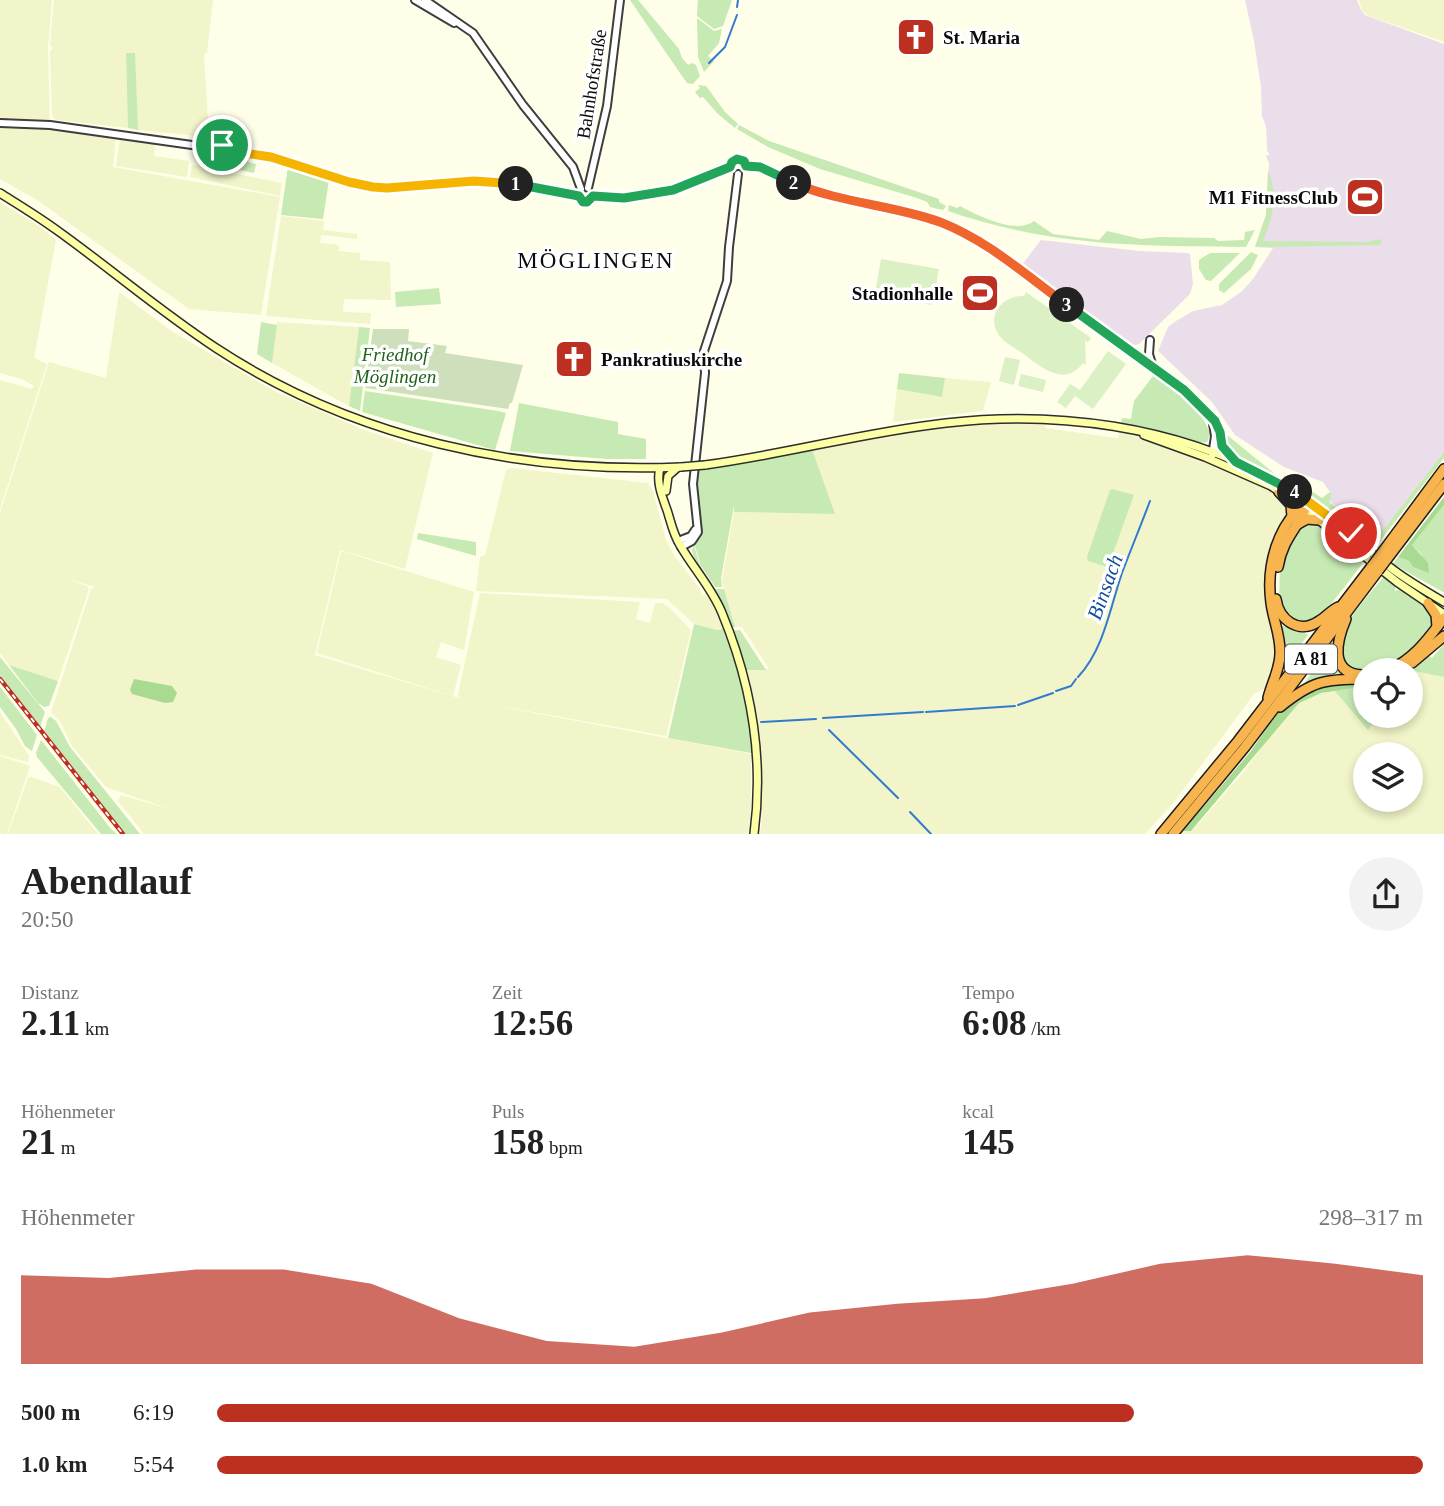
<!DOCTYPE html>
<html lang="de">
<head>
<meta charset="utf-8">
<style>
  :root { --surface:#fff; --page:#f2f2f2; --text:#222; --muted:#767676; --accent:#bc3022 }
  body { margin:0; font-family:Georgia,serif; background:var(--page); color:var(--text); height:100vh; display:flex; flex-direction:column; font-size:26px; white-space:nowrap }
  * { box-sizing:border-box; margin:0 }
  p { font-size:23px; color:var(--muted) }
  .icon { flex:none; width:38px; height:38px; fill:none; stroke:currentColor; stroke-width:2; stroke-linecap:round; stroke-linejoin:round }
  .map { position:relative; height:834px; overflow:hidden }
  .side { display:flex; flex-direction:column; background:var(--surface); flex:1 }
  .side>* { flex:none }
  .fabs { position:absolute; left:1353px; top:658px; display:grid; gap:14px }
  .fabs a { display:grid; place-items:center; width:70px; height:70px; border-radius:50%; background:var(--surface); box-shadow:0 4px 10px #0003; font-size:35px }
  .pin { position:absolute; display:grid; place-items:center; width:60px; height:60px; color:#fff; margin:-30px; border:4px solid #fff; border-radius:50%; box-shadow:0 2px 7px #0007 }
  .km { position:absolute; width:35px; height:35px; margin:-18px; border-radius:50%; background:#222; color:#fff; font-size:19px; line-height:35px; text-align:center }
  .round { display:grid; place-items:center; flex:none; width:74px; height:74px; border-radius:37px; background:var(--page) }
  .headline { display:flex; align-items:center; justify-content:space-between; height:119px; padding:0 21px }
  h1 { font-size:38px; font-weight:600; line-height:52px }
  .stats { display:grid; grid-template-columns:repeat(3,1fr); gap:10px; height:119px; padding:7px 21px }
  .stats div { display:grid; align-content:center }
  .stats b { font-size:35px; font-weight:600 }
  .stats small { font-size:19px; font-weight:400 }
  .stats p { font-size:19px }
  .chart { height:196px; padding:14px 21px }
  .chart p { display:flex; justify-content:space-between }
  .chart svg { width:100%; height:126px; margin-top:7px; fill:var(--accent); opacity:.7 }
  ul { padding:0 21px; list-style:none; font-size:23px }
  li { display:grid; grid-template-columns:112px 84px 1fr; align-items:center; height:52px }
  li i { height:18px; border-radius:9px; background:var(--accent) }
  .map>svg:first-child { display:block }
  .industrial { fill:#eadeea }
  .farmland { fill:#f2f5c9; fill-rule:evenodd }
  .green { fill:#c7e9b3 }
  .forest { fill:#a8da92 }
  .cemetery { fill:#cee0bb }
  .pitch { fill:#dbf0c5 }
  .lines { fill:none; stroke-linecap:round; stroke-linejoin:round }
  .stream { stroke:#337acf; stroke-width:2 }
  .tertiary-casing { stroke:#3e3e3e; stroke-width:10 }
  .secondary-casing { stroke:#2d2d2d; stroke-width:10 }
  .motorway-casing { stroke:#1c1c1c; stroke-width:12 }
  .tertiary { stroke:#fff; stroke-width:6 }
  .secondary { stroke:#fcffa4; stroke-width:7 }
  .motorway { stroke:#f7b44f; stroke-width:9 }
  .rail-casing { stroke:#bc3022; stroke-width:4.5 }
  .rail { stroke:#fff; stroke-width:2; stroke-dasharray:5; stroke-linecap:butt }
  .secondary-bridge-casing { stroke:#2d2d2d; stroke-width:10; stroke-linecap:butt }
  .motorway-bridge-casing { stroke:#1c1c1c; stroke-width:12; stroke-linecap:butt }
  .secondary-bridge { stroke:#fcffa4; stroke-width:7 }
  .motorway-bridge { stroke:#f7b44f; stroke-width:9 }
  .split-1-casing { stroke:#fff; stroke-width:14 }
  .split-2-casing { stroke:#fff; stroke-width:14 }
  .split-3-casing { stroke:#fff; stroke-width:14 }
  .split-4-casing { stroke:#fff; stroke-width:14 }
  .split-5-casing { stroke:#fff; stroke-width:14 }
  .split-1 { stroke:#f5b400; stroke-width:9 }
  .split-2 { stroke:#22a559; stroke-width:9 }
  .split-3 { stroke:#f0652b; stroke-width:9 }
  .split-4 { stroke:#22a559; stroke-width:9 }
  .split-5 { stroke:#f5b400; stroke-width:9 }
  .labels { text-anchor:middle; stroke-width:7; stroke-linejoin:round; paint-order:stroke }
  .shield { fill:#fff; stroke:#545454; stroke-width:2 }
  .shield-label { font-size:18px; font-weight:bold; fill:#0b0b0b }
  .poi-label { font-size:19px; font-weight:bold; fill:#0b0b0b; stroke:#fff; text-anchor:start }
  .street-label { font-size:19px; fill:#0b0b0b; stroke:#fff }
  .park-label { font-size:19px; font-style:italic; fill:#20621b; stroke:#fff }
  .water-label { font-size:21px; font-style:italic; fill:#134d9d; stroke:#fff }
  .quarter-label { font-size:23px; letter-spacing:2px; fill:#0b0b0b; stroke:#fff }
</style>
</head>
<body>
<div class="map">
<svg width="1444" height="834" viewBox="0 0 1444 834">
  <rect width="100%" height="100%" fill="#fffee9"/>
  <g class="industrial">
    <polygon points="1245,0 1357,0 1361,10 1365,15 1444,44 1444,452 1379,535 1374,534 1329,501 1332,495 1323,482 1284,467 1235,435 1212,402 1158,351 1168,327 1176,321 1193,311 1222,305 1241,292 1253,279 1273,248 1255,247 1266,215 1269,163 1266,156 1270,154 1267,151 1266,126 1262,116 1261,87 1254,41"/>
    <polygon points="1041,240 1139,251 1187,253 1190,254 1193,284 1190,294 1139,344 1132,346 1021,266"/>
  </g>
  <g class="farmland">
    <polygon points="0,0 52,0 48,48 50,125 0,123"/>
    <polygon points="54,0 213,0 207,53 204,54 209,134 206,137 138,130 134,53 126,53 128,128 56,120 52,116 50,51 53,48 50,45"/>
    <polygon points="1359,0 1444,0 1444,42 1369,16 1362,11"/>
    <polygon points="0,126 45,128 116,137 113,167 280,197 261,315 189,309 37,200 0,179"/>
    <polygon points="120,138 155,143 154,156 189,161 187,177 116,166"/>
    <polygon points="192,165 282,183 280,196 190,177"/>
    <polygon points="0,202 39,226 56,240 34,358 47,364 0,509 0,380 32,389 34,386 22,379 0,373"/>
    <polygon points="281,216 324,221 323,230 357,234 357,239 321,235 320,243 339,245 339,251 360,253 360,260 390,262 391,300 344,299 343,312 371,313 370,324 266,316"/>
    <polygon points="119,292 173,332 274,391 367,431 433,453 405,569 340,550 315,655 459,698 458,694 480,593 640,602 636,619 650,623 655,603 662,603 670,608 691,630 666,736 477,702 751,754 751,806 748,834 144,834 118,801 121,795 170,809 106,787 72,746 60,721 51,712 91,589 95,587 64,578 87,586 89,589 58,681 9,665 0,653 0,513 49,362 106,378"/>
    <polygon points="277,322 359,327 349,406 272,363"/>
    <polygon points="945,378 991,382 983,411 893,422 897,389 942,397"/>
    <polygon points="1044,422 1045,428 1116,438 1118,438 1119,432 1125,434 1126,430 1205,457 1279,492 1292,507 1271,574 1280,645 1271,685 1254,694 1174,802 1145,834 760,834 762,818 756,818 758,770 741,670 769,669 742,627 735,627 724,589 722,580 734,512 834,514 812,449 923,428 969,423"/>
    <polygon points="512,468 648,483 653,491 666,540 674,555 700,589 702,596 711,592 728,628 717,630 694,624 667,599 476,591 480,557 485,555 506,470"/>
    <polygon points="341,551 474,592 464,650 441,642 436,657 461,665 453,696 317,653"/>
    <path d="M1409,670H1413L1444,677V834H1180L1183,831H1192L1241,775L1279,725L1299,703L1309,697L1334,690L1368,729L1378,716H1410ZM1365,754H1410V800H1365Z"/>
    <polygon points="0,712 29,756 28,762 0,755"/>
    <polygon points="0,756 30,766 7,834 0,834"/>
    <polygon points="31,777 60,787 98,834 8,834 28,778"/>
  </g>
  <g class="green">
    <polygon points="630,0 638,0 679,49 682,58 688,65 692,63 696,65 700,76 693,84 687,83 682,76"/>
    <polygon points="698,0 732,0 723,26 714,29 697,16"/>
    <polygon points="697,18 714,31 722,29 719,43 708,56 714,61 704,72 698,57"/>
    <polygon points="126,53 135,53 138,130 128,128"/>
    <polygon points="698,85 706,86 725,112 738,124 735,128 718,114 703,97 700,98 695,92 700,88"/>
    <polygon points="739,125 769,141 939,199 939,202 946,206 943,210 930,207 927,202 917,198 820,169 768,147 737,129"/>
    <polygon points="229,156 266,161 265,163 249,160 248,162 256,164 254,173 222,166 225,158"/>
    <polygon points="288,166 329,180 323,219 281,215"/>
    <path d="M1268,170C1278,193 1273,219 1263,241L1367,242L1381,239V245L1255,247L1266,215Z"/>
    <path d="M949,205L957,208L960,206C978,216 1017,235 1034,221L1053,234L1099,240L1107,231L1141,239L1160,237L1214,238L1218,241L1244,240L1245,232L1255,230L1246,247C1139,246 1052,247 948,211Z"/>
    <polygon points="1251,252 1258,255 1251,269 1224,293 1219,290 1219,284"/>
    <polygon points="1210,253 1240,253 1211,281 1206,280 1199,269 1199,260"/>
    <polygon points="439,288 441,304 396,307 395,292"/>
    <polygon points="261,322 277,325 272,363 257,354"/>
    <polygon points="359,327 370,328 360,411 349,406"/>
    <polygon points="899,373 945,378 942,397 897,389"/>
    <path d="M1153,376C1178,385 1202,409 1210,434L1207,442L1197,443L1161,432L1121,425L1122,418L1131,419L1134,401Z"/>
    <polygon points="365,391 498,411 506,413 495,450 362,412"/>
    <polygon points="519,403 618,422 618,434 646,439 646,459 607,459 510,451"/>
    <polygon points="1222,431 1280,478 1295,485 1294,489 1273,475 1231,454 1225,449"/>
    <polygon points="812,449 835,514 734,512 734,506 721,578 722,587 715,587 701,566 694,543 701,531 696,470"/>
    <polygon points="1444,452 1444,458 1374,549 1352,528 1296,488 1297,484 1302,485 1322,498 1330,492 1332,495 1329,502 1379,535"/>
    <polygon points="1112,489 1134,495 1108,567 1088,561 1087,557 1110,490"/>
    <polygon points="1444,505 1444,592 1443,592 1393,564 1398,557 1409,561 1413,567 1429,573 1421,554 1412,545"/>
    <polygon points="1304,523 1320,524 1333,543 1338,543 1329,535 1329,532 1366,559 1321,617 1312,623 1293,621 1279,604 1280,568 1292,536"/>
    <polygon points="418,533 476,542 476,556 417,539"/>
    <path d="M694,545C698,561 703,574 714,589H724L735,627L728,628L735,651L756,754L668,738L694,624L717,630L728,628L695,561L692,550Z"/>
    <path d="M1384,576L1395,584V591L1400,589L1427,608V613L1433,619C1433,635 1403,662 1388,669C1381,672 1372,670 1365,670V673C1339,670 1336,647 1346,626C1356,608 1372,592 1384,576Z"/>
    <polygon points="1281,625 1303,632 1308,635 1285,666 1285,642"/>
    <polygon points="740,630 766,670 744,670 732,631"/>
    <polygon points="1333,644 1334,657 1346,675 1320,678 1303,685"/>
    <polygon points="1444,644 1444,677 1409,670 1409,668 1428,656 1432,658"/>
    <polygon points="0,657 45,712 40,727 0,675"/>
    <polygon points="9,665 58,681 49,706 44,707 38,703"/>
    <polygon points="0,687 37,735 32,751 25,746 16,729 0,707"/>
    <polygon points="1359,687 1365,696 1365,716 1378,716 1368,730 1334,690"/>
    <polygon points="51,717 56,721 70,747 140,834 126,834 44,732 48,718"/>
    <polygon points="41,740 111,829 117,834 101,834 37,757 36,753"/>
  </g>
  <g class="forest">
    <polygon points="1444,497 1444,505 1412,545 1428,563 1429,573 1413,567 1409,561 1398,557"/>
    <polygon points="134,679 172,686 177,693 173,702 165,703 132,694 130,690"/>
    <polygon points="1353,679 1359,687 1321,693 1299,703 1191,831 1183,831 1251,751 1282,706 1303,689"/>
  </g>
  <polygon class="cemetery" points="373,329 409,329 408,341 447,346 445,353 523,365 512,403 510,403 508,409 365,388"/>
  <g class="pitch">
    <polygon points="881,259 939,269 932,305 875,294"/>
    <path d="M1026,292L1091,338L1088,342L1085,341L1086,365L1083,363C1064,388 1041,367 1022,353C1014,347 1002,342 997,332C987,313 1005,295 1024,296Z"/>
    <polygon points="1108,351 1126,364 1093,409 1075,396 1066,408 1057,402 1070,384 1080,390"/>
    <polygon points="1005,357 1020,360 1014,385 999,381"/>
    <polygon points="1021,374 1046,380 1043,392 1018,386"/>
  </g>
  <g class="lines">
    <g class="stream">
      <polyline points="737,7 738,0"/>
      <polyline points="709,63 725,47 737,15"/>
      <path d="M1078,677C1104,649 1110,608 1122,573C1131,549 1141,525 1150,501"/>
      <polyline points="1056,691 1071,686 1076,679"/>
      <polyline points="1018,705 1053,693"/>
      <polyline points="926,712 1015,706"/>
      <polyline points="823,718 923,712"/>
      <polyline points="761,722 816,719"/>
      <polyline points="829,730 898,798"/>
      <polyline points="910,812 931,834"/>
    </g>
    <g class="tertiary-casing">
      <g id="tertiary">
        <polyline points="415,0 454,23"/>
        <polyline points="425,0 473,33 523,105 573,167 581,189"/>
        <polyline points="0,123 50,125 206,147"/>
        <polyline points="206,147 207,154 213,157 219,156 223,150"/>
        <polyline points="206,147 209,142 219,142 223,150"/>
        <polyline points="223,150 270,157 349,182 373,187 387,188 474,181 506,182 579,196 583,202 590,201 593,196"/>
        <polyline points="588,188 607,106 620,0"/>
        <polyline points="593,196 624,198 673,190 730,167 732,162 740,159 746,166 760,167 810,189 938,222 965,234 996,254 1184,390 1212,418 1215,436 1212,456"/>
        <polyline points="1150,340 1149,354 1152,364"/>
        <polyline points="1216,422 1220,432 1222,446 1235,460"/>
        <polyline points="678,541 691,536 695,530"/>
        <polyline points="681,547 692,541 698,532 693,484 705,373 704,351 727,281 729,247 738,174"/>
      </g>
    </g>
    <g class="secondary-casing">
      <g id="secondary">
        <path d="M0,193C19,205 39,217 58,231C111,269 161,312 216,348C353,438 519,474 681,467"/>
        <polyline points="1144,435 1205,457 1271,486 1301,506 1397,582 1444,614"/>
        <path d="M705,465C786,454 865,432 946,423C1055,410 1175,426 1272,479C1318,504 1353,540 1395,571C1410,582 1427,592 1444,602"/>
        <path d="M660,468C656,482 662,496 667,510C671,522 673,534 680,545C693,568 712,588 722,613C751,683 764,759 754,834"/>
        <polyline points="666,491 668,476 677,468"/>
      </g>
    </g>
    <g class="motorway-casing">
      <g id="motorway">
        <polyline points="1279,492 1291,505 1292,516"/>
        <polyline points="1298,524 1307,519 1319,520"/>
        <polyline points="1381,554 1444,469"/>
        <polyline points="1387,559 1444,484"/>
        <path d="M1278,567C1283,536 1301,526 1308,502"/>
        <path d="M1276,599C1279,620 1299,635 1319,621C1326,617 1330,611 1338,607"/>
        <polyline points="1428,603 1436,615 1437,627"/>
        <path d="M1346,619C1337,640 1328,674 1363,675"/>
        <polyline points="1412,663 1444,636"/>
        <path d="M1389,670C1414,659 1428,639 1444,618"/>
        <path d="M1268,698C1272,682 1281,667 1280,651C1280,634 1273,619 1271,603C1266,566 1277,524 1308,501"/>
        <path d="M1280,707C1312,681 1324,679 1365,679"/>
        <polyline points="1161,834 1238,741 1372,566"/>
        <polyline points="1173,834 1245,747 1378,571"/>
      </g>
    </g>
    <use href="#tertiary" class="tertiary"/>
    <use href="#secondary" class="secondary"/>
    <use href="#motorway" class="motorway"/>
    <g class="rail-casing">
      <polyline id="rail" points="0,679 123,834"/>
    </g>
    <use href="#rail" class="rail"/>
    <g class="secondary-bridge-casing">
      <polyline id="secondary-bridge" points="681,467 705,465"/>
    </g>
    <g class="motorway-bridge-casing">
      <g id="motorway-bridge">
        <polyline points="1372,566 1381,554"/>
        <polyline points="1378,571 1387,559"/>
      </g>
    </g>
    <use href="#secondary-bridge" class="secondary-bridge"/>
    <use href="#motorway-bridge" class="motorway-bridge"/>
  </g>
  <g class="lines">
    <g class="split-1-casing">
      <polyline id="split-1" points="222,145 223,150 271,157 349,182 373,187 387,188 474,181 516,184"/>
    </g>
    <g class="split-2-casing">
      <polyline id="split-2" points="516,184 579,196 583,202 587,202 593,196 624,198 673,190 730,167 732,162 737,159 744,161 746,166 760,167 794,183"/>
    </g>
    <g class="split-3-casing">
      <path id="split-3" d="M794,183C840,203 893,205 940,222C987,240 1027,276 1067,305"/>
    </g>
    <g class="split-4-casing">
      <polyline id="split-4" points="1067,305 1184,390 1215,421 1220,432 1222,446 1236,462 1295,492"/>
    </g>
    <g class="split-5-casing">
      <polyline id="split-5" points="1295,492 1351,533"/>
    </g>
    <use href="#split-1" class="split-1"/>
    <use href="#split-2" class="split-2"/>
    <use href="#split-3" class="split-3"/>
    <use href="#split-4" class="split-4"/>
    <use href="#split-5" class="split-5"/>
  </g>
  <defs>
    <g id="church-square" transform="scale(2.0125)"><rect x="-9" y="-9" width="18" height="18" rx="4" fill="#bc3022" stroke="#fff"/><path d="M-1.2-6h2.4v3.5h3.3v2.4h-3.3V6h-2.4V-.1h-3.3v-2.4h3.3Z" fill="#fff"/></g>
    <g id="stadium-square" transform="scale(2.0125)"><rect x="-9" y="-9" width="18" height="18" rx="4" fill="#bc3022" stroke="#fff"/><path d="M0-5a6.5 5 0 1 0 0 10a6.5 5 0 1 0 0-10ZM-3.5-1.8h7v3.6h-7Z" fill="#fff"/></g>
  </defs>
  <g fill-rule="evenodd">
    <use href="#church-square" x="916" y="37"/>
    <use href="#stadium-square" x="1365" y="197"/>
    <use href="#stadium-square" x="980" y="293"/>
    <use href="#church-square" x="574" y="359"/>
  </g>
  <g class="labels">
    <rect class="shield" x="1285" y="644.5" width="52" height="29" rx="5"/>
    <g class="shield-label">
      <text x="1311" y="665">A 81</text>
    </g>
    <g class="poi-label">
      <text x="943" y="44">St. Maria</text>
      <text x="1338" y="204" text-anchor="end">M1 FitnessClub</text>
      <text x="953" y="300" text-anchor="end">Stadionhalle</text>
      <text x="601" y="366">Pankratiuskirche</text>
    </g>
    <g class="street-label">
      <text transform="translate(591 84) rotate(-81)" y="7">Bahnhofstraße</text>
    </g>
    <g class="park-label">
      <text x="395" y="361">Friedhof<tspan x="395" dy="22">Möglingen</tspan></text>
    </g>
    <g class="water-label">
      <text transform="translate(1105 587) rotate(-70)" y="7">Binsach</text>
    </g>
    <g class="quarter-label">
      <text x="596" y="268">MÖGLINGEN</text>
    </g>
  </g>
</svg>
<div class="fabs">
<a><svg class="icon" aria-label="locate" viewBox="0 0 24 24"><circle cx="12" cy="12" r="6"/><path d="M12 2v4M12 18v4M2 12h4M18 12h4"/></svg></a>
<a><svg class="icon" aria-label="layers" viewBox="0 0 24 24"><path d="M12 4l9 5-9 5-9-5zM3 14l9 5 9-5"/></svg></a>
</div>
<div class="pin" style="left:222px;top:145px;background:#1e9e55"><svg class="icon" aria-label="arrive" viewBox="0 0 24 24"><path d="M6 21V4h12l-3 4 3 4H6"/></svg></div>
<div class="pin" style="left:1351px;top:533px;background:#d93025"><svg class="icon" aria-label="check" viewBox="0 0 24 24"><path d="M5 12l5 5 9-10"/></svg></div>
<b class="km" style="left:516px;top:184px">1</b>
<b class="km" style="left:794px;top:183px">2</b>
<b class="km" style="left:1067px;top:305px">3</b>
<b class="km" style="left:1295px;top:492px">4</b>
</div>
<section class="side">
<div class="headline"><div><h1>Abendlauf</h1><p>20:50</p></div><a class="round"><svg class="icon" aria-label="share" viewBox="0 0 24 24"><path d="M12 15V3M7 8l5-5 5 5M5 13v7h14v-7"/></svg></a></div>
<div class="stats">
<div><p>Distanz</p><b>2.11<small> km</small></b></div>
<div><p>Zeit</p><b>12:56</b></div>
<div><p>Tempo</p><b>6:08<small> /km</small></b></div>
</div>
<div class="stats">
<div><p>Höhenmeter</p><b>21<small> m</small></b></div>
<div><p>Puls</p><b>158<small> bpm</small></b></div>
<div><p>kcal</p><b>145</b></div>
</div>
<div class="chart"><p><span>Höhenmeter</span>298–317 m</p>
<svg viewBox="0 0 160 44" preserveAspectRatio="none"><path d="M0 44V13L10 14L20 11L30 11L40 16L50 28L60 36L70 38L80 33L90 26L100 23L110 21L120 16L130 9L140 6L150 9L160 13V44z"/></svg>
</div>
<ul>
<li><b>500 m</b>6:19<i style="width:76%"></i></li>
<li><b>1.0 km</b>5:54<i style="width:100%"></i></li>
</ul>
</section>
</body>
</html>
